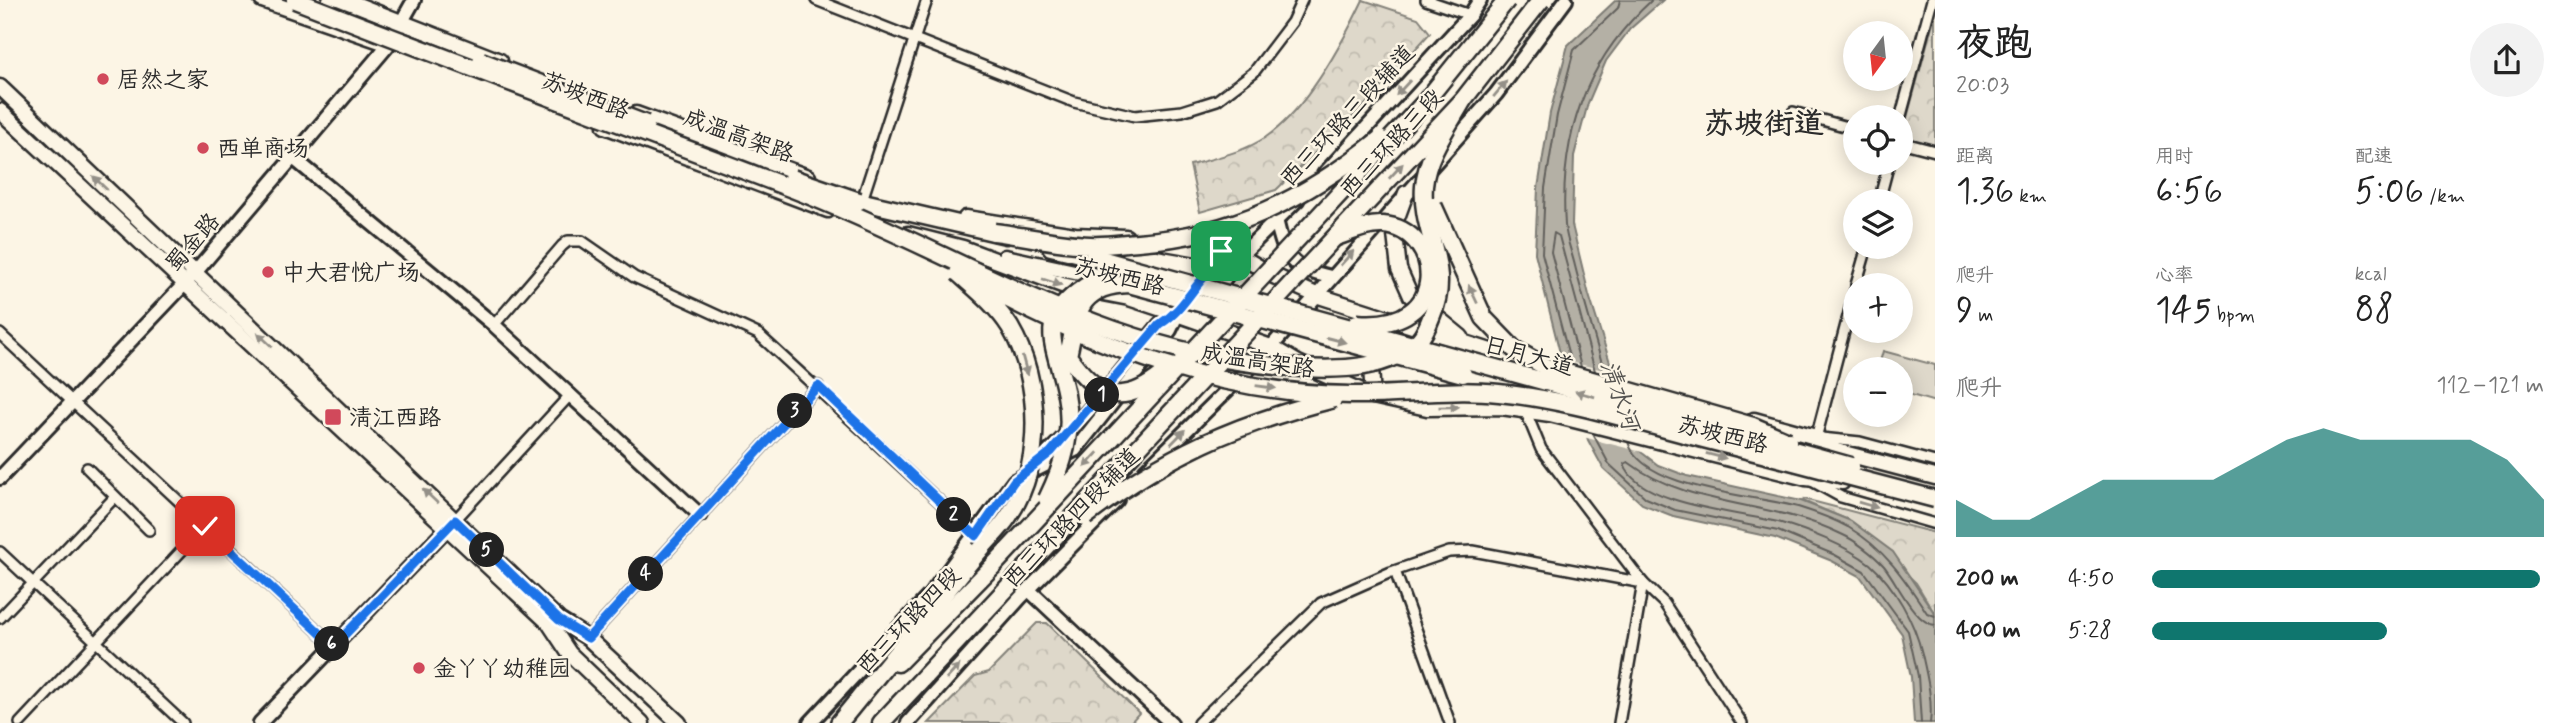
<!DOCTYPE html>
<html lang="zh">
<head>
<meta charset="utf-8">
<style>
  :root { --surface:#fff; --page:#f2f2f2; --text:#222; --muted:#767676; --accent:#0f766e }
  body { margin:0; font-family:Mynerve,"LXGW WenKai TC",sans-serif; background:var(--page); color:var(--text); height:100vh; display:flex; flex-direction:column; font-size:26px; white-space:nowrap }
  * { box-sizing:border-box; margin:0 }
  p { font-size:23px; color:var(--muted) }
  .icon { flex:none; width:38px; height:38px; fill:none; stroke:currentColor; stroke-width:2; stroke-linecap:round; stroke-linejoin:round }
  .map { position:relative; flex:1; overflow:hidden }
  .details { display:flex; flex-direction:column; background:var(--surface); width:630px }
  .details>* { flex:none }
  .needle { width:46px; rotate:195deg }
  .tools { position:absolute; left:1843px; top:21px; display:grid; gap:14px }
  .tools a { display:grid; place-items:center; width:70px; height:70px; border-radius:50%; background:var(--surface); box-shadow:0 4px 18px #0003; font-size:35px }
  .pin { position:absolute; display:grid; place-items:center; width:60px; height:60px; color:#fff; margin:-30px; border-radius:14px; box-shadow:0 4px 10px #0006 }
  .km { position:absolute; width:35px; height:35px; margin:-18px; border-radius:50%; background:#222; color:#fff; font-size:19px; line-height:35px; text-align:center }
  .round { display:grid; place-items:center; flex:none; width:74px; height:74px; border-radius:37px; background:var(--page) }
  .headline { display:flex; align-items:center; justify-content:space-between; height:119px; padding:0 21px }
  h1 { font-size:38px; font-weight:600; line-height:52px }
  .stats { display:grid; grid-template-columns:repeat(3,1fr); gap:10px; height:119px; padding:7px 21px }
  .stats div { display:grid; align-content:center }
  .stats b { font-size:35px; font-weight:600 }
  .stats small { font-size:19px; font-weight:400 }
  .stats p { font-size:19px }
  .chart { height:196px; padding:14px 21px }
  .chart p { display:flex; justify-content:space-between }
  .chart svg { width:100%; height:126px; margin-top:7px; fill:var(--accent); opacity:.7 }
  ul { padding:0 21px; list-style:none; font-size:23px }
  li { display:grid; grid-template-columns:112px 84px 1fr; align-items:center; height:52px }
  li i { height:18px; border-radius:9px; background:var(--accent) }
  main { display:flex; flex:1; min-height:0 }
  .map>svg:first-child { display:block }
  .park { fill:url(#park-crowns); stroke:#84827a; stroke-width:2 }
  .pitch { fill:#ded8ca; stroke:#84827a; stroke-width:2 }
  .water { fill:#b4b0a5; stroke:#7d7b74; stroke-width:2 }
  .pier { fill:#fcf5e5 }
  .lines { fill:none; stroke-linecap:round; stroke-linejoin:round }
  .shore { stroke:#62605c; stroke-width:2 }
  .street-casing { stroke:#2b2b2b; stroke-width:14 }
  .secondary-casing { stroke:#2b2b2b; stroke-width:18 }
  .primary-casing { stroke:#2b2b2b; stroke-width:19 }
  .highway-casing { stroke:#2b2b2b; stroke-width:21 }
  .street { stroke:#fcf5e5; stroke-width:9 }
  .secondary { stroke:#fcf5e5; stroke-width:12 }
  .primary { stroke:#fcf5e5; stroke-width:14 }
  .highway { stroke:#fcf5e5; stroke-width:16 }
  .highway-bridge-casing { stroke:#2b2b2b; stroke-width:21; stroke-linecap:butt }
  .highway-bridge { stroke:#fcf5e5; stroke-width:16 }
  .oneway { fill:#949088 }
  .route-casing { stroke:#fff; stroke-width:14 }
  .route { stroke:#1a73e8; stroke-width:9 }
  .poi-dot { fill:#d1495b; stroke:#fcf5e5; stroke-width:2.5 }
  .labels { text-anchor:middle; stroke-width:5; stroke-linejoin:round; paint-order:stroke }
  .poi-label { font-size:23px; fill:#2b2b2b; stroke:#fcf5e5; text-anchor:start }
  .street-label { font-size:23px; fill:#2b2b2b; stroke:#fcf5e5 }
  .water-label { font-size:24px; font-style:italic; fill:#545350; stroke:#fcf5e5 }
  .district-label { font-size:30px; font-weight:bold; fill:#2b2b2b; stroke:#fcf5e5 }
</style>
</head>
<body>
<main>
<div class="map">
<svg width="1935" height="723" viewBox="0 0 1935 723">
  <defs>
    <pattern id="park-crowns" width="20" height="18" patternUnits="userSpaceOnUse" patternTransform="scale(1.75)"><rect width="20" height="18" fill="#ded8ca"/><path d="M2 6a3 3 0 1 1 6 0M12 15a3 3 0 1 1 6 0" fill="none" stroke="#bfbaae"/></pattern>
  </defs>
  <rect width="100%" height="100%" fill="#fcf5e5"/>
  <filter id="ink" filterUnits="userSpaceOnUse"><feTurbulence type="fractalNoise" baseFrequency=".0143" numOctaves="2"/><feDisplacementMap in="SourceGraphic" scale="14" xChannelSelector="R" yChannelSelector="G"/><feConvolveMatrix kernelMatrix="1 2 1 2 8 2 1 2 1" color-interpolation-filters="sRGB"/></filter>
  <g filter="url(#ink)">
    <g class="park">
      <path d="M1363,0L1418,18L1430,33L1365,105L1276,190L1200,212L1190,165C1215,158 1244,152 1266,137C1307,109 1342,44 1363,0Z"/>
      <polygon points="1935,15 1935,147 1909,139 1905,125"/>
      <polygon points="1804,499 1935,533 1935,614 1916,583 1851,521 1803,501"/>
      <polygon points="1037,623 1047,623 1139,713 1130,723 929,723 975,676 989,672"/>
    </g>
    <polygon class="pitch" points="1883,351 1935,365 1935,402 1901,392 1900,369 1878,369"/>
    <polygon class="water" points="1616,0 1663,0 1630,29 1606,61 1588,103 1574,156 1572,225 1589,295 1637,449 1658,465 1687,476 1801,501 1851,521 1893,552 1935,614 1935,723 1914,723 1911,677 1902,634 1860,576 1832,561 1775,538 1673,516 1642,504 1603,468 1588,440 1561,357 1535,253 1538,188 1550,113 1568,45"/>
    <polygon class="pier" points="1558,359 1616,373 1640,447 1650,454 1583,437"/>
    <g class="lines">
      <g class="shore">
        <polyline points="1571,364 1542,253 1545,188 1557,115 1574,50 1618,8 1620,0"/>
        <polyline points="1581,367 1551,252 1554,233 1559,236 1595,371"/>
        <path d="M1605,374C1595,338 1584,302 1575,266C1572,253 1566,238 1565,225C1559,135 1586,60 1652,0"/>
        <polyline points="1593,434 1609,464 1646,498 1675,510 1778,531 1835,555 1864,571 1908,631 1918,676 1921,723"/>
        <path d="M1628,442C1643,490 1755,495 1798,507C1814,512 1833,519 1848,527C1884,548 1905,579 1927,613L1935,616"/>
        <path d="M1930,723C1933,701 1927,676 1922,654C1915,623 1895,586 1870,564C1846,545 1806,530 1778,522C1741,513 1636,504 1624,464L1628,462C1690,509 1773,500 1841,534C1855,540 1874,555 1884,566C1897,582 1915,624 1935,625"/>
      </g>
      <g class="street-casing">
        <g id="street">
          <polyline points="816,0 1074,102 1135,116 1182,111 1217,100 1254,72 1292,22 1302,0"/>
          <polyline points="1426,0 1470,15"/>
          <polyline points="1793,112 1855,129"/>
          <polyline points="1900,119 1932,0"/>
          <polyline points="1900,142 1935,151"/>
          <polyline points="863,197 927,0"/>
          <polyline points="1879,201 1889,163"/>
          <polyline points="1856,285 1867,247"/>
          <polyline points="494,325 562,246 568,241 582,241 634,277 758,334 977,536"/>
          <polyline points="0,334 334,646"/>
          <polyline points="1525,410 1541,449 1643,583 1619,723"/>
          <polyline points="1821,438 1860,442 1935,462"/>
          <polyline points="1811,457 1855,290"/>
          <polyline points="87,468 149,530"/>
          <polyline points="1812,481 1841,497 1935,524"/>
          <polyline points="455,520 571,394"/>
          <polyline points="0,552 183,723"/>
          <polyline points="1395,571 1450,723"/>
          <polyline points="0,618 115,497"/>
          <polyline points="588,638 818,386"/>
          <polyline points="20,723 205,526"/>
          <polyline points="1198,723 1321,603 1391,572 1449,552 1473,551 1643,583 1664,603 1742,723"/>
        </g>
      </g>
      <g class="secondary-casing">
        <g id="secondary">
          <polyline points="291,156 494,325 700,515"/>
          <polyline points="1324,174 1470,15 1480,0"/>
          <path d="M1276,219C1285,259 1290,268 1331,277"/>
          <polyline points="1191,289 1221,261 1237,256"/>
          <polyline points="1196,321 1240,256 1298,199"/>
          <path d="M1031,468C1080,426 1119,374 1160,324L1177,314"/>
          <polyline points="1145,471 1271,347 1496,94 1566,0"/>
          <polyline points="0,478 194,274 389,44 414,0"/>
          <polyline points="1030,591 1171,723"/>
          <polyline points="260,723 454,521"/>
          <polyline points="810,723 930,595 1014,481 1075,450 1170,330 1182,305"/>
          <polyline points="908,723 1020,598 1117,500"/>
        </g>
      </g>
      <g class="primary-casing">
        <g id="primary">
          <polyline points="262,0 380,41"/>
          <polyline points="345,0 500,61"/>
          <polyline points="0,87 559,620 588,638 679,723"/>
          <polyline points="0,111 549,623 569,653 642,723"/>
          <polyline points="636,114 808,177"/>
          <polyline points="605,126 828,210"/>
          <polyline points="1406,193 1394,226 1399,269 1411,296 1461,337"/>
          <polyline points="966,218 1075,235 1126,237"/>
          <polyline points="908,234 963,248 1062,285 1129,298 1177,314 1271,347 1298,363 1373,396 1427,408 1501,407 1550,414 1806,478 1842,482"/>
          <polyline points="1160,242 1240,256 1274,276 1316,295 1506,356 1531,361"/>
          <polyline points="1005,257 1093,276 1103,273 1114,263 1114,247 1106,239"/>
          <polyline points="1370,354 1373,396"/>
          <polyline points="1754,420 1816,437 1836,451 1935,477"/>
        </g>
      </g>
      <g class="highway-casing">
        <g id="highway">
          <polyline points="331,0 347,10"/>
          <polyline points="859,201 1006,235"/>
          <polyline points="1051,247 1093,257"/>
          <polyline points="1094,281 1107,275 1146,273"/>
          <polyline points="1463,374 1525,391"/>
          <polyline points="898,663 992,567"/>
          <polyline points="839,723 980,550"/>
          <polyline points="881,723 1010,585"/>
        </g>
      </g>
      <use href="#street" class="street"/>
      <use href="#secondary" class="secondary"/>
      <use href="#primary" class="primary"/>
      <use href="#highway" class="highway"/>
      <g class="highway-bridge-casing">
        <g id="highway-bridge">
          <path d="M295,0C461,65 628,126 795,190C970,258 1106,358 1302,368C1342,370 1388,370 1419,340C1425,334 1429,323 1432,315C1453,266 1420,233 1424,186C1427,154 1448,127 1463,100"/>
          <polyline points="481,61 646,124"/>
          <polyline points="792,178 859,201"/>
          <polyline points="1433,205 1484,318 1514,349 1546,367 1753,426 1788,441"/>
          <path d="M994,232C1026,236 1058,244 1090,245C1105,246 1122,243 1138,242C1234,235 1305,199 1380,139"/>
          <path d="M1336,237C1351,232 1367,224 1383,225C1442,229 1454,332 1357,323"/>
          <polyline points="1093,257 1851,466"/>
          <path d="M958,273C976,289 997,306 1010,327C1042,381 1044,465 1008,517C1000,529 989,539 980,550"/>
          <path d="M985,287C1099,348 1220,394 1351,395C1400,396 1450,388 1499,393C1562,399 1623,418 1684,434C1768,455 1851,477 1935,499"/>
          <path d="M1162,375C1120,409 1096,395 1068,356C1077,314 1077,286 1129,284L1463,374"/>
          <path d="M1047,499C1063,466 1074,433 1066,395C1055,338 1031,320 1094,281"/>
          <path d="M1085,517C1163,456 1238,423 1334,399"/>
          <polyline points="992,567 1425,102 1507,0"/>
          <polyline points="1010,585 1463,100 1541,0"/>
        </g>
      </g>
      <use href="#highway-bridge" class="highway-bridge"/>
    </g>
    <defs><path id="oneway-solid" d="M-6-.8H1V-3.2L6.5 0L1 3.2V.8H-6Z" transform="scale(1.75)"/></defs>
    <g class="oneway">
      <use href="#oneway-solid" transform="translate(1403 88) rotate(133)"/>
      <use href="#oneway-solid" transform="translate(1500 89) rotate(-50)"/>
      <use href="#oneway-solid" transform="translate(1396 171) rotate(-47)"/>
      <use href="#oneway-solid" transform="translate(100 183) rotate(-136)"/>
      <use href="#oneway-solid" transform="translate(1347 258) rotate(-48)"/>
      <use href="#oneway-solid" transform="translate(1052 282) rotate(18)"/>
      <use href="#oneway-solid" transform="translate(1473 294) rotate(-115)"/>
      <use href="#oneway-solid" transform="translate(265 340) rotate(-137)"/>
      <use href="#oneway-solid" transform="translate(1336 340) rotate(15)"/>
      <use href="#oneway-solid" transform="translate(1025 366) rotate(75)"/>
      <use href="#oneway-solid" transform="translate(1266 387) rotate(8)"/>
      <use href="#oneway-solid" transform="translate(1585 394) rotate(-164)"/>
      <use href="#oneway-solid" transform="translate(1449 407) rotate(-1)"/>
      <use href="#oneway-solid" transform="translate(1178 437) rotate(-46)"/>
      <use href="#oneway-solid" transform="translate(1716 456) rotate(14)"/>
      <use href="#oneway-solid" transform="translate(1091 460) rotate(133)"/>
      <use href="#oneway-solid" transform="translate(430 496) rotate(-137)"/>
      <use href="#oneway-solid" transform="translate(1868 505) rotate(16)"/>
      <use href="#oneway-solid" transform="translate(953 672) rotate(-48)"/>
    </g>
  </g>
  <g class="lines" filter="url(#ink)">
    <g class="route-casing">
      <path id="route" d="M205,526L334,646L455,520L559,620L588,638L818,386L976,536L1014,481L1051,452L1160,324C1195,303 1195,267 1240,256L1221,251"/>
    </g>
    <use href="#route" class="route"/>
  </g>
  <g class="poi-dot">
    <circle cx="103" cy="79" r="7"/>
    <circle cx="203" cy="148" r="7"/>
    <circle cx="268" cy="272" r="7"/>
    <rect x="324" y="408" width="18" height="18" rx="3.5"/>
    <circle cx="419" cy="668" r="7"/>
  </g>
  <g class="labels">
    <g class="poi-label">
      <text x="117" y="87">居然之家</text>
      <text x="217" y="156">西单商场</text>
      <text x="282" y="280">中大君悦广场</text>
      <text x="349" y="425">清江西路</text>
      <text x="433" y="676">金丫丫幼稚园</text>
    </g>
    <g class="street-label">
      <text transform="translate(586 95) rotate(21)" y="8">苏坡西路</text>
      <text transform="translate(1347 115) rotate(-47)" y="8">西三环路三段辅道</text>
      <text transform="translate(739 135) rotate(20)" y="8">成温高架路</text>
      <text transform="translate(1391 143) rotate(-47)" y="8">西三环路三段</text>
      <text transform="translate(192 242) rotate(-49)" y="8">蜀金路</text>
      <text transform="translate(1120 276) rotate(14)" y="8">苏坡西路</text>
      <text transform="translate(1529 355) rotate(15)" y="8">日月大道</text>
      <text transform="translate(1258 360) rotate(9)" y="8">成温高架路</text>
      <text transform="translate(1723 434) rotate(14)" y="8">苏坡西路</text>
      <text transform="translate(1071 517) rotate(-46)" y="8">西三环路四段辅道</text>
      <text transform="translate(908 620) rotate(-46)" y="8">西三环路四段</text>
    </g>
    <g class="water-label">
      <text transform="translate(1620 395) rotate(70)" y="8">清水河</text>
    </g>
    <g class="district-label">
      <text x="1764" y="133">苏坡街道</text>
    </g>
  </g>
</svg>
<div class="tools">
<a><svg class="needle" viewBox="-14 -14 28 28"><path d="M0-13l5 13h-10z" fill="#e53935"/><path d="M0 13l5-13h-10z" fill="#767676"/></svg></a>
<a><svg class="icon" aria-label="locate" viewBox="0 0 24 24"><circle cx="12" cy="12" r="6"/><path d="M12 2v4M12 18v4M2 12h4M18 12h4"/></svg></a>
<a><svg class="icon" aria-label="layers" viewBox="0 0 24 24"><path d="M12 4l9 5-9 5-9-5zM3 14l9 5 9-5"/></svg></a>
<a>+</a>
<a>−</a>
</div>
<div class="pin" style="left:1221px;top:251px;background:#1e9e55"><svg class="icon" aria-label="arrive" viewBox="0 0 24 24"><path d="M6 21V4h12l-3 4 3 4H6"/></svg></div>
<div class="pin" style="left:205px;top:526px;background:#d93025"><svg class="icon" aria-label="check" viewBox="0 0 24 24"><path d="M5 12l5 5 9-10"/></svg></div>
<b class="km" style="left:1102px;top:395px">1</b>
<b class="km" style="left:954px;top:515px">2</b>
<b class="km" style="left:795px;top:411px">3</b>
<b class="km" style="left:646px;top:574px">4</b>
<b class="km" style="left:487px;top:550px">5</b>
<b class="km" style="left:332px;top:644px">6</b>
</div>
<section class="details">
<div class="headline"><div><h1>夜跑</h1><p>20:03</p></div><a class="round"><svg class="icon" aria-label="share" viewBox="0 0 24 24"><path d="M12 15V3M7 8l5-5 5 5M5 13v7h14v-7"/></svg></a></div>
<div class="stats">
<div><p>距离</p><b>1.36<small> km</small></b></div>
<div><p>用时</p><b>6:56</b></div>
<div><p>配速</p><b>5:06<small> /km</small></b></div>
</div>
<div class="stats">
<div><p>爬升</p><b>9<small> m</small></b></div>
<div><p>心率</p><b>145<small> bpm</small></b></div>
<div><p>kcal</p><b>88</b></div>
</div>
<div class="chart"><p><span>爬升</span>112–121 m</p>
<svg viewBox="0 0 160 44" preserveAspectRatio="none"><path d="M0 44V31L10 38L20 38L30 31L40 24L50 24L60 24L70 24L80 17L90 10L100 6L110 10L120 10L130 10L140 10L150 17L160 31V44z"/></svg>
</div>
<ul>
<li><b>200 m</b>4:50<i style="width:99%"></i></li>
<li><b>400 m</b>5:28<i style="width:60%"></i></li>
</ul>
</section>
</main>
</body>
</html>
